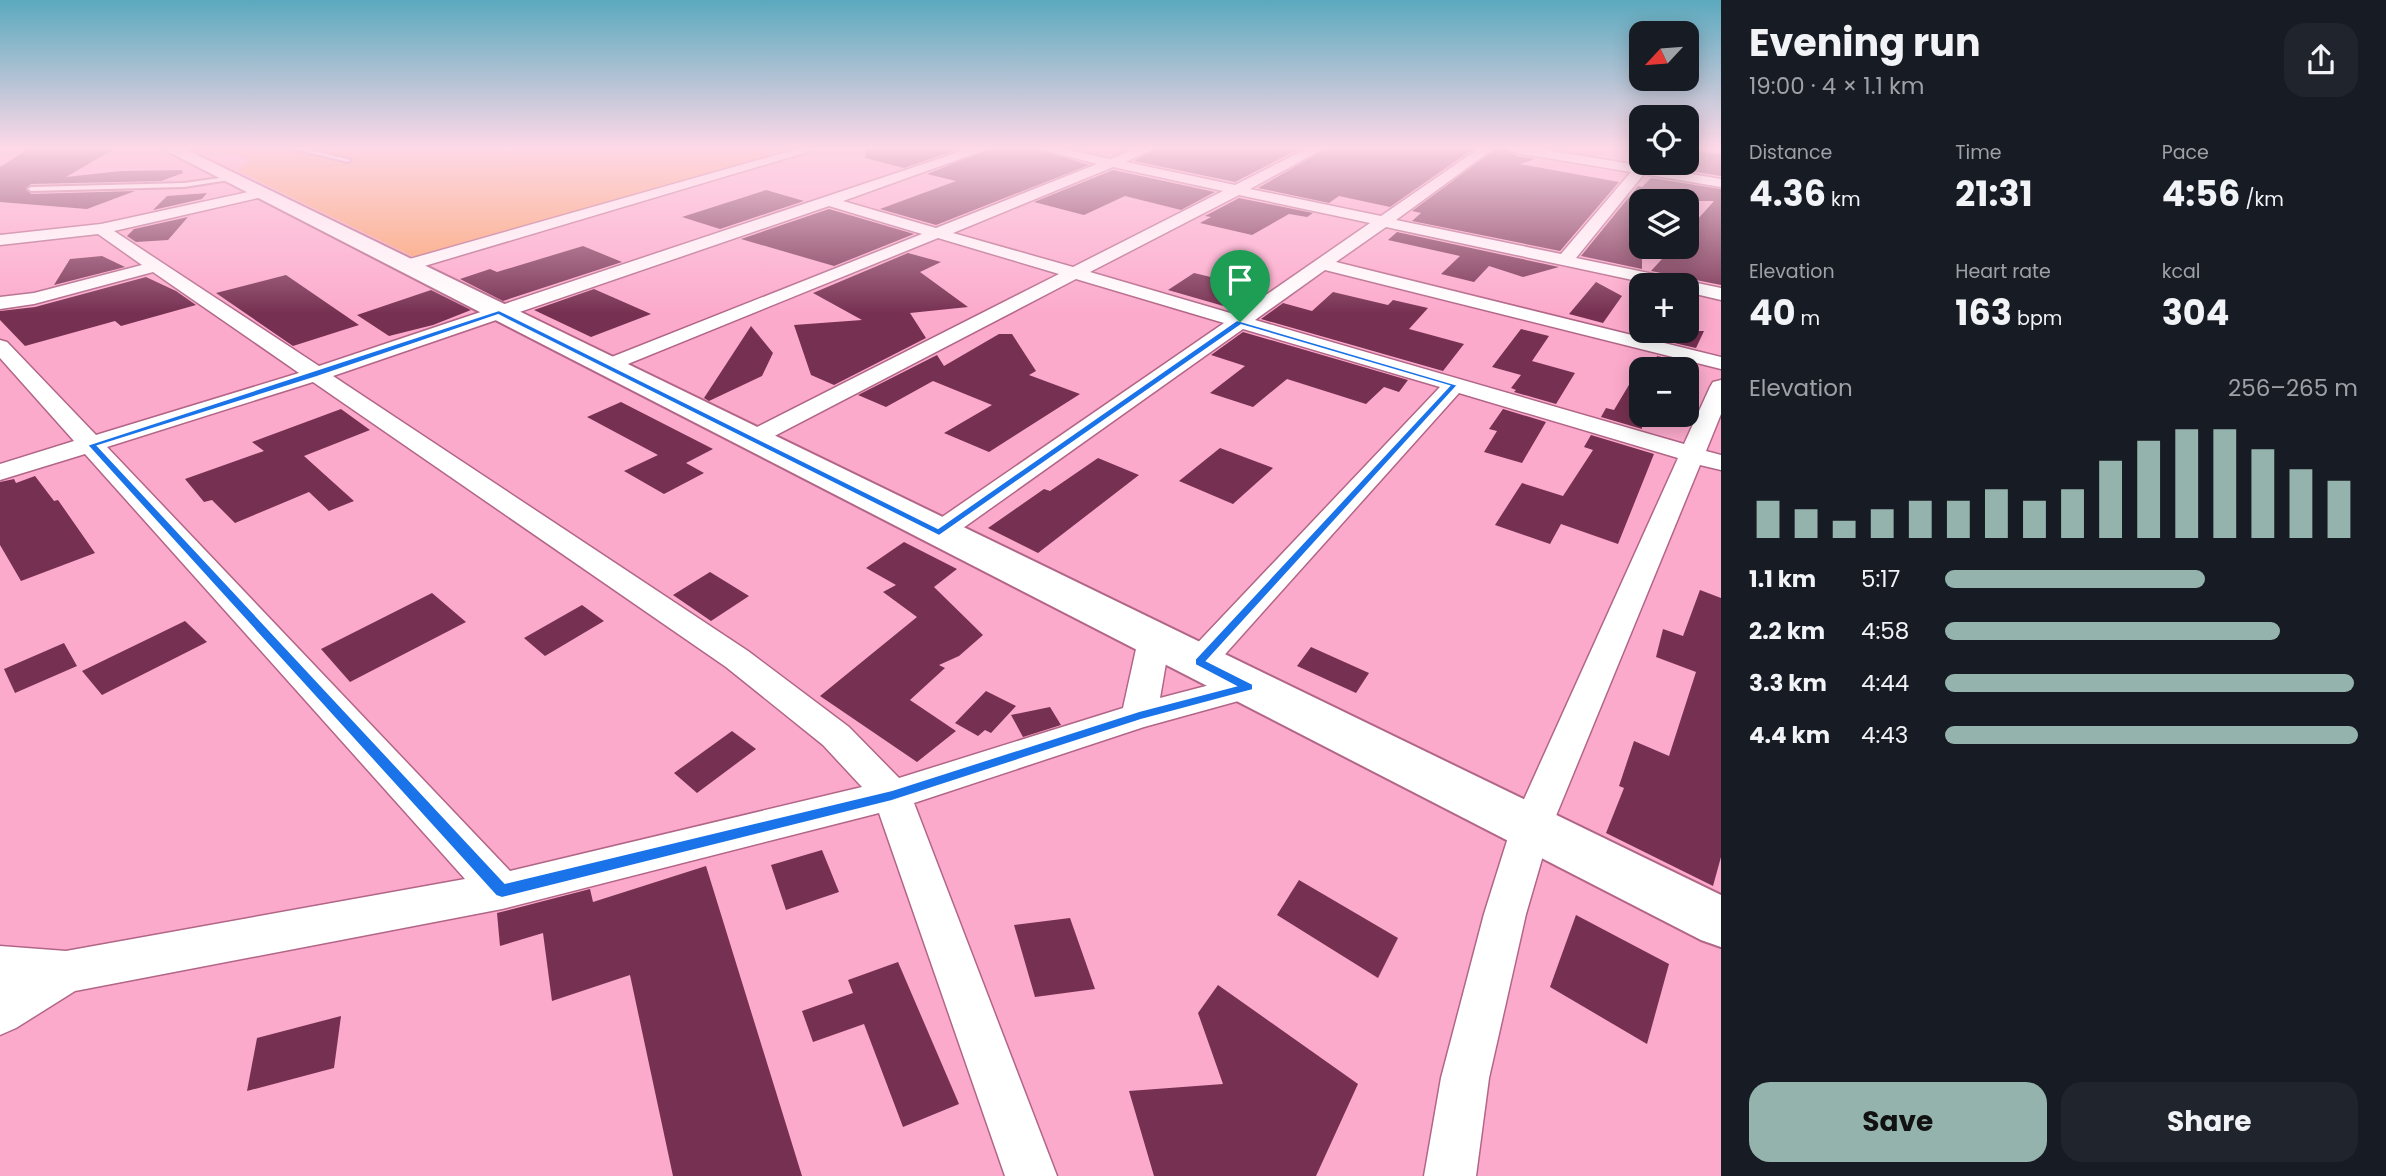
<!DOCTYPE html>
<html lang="en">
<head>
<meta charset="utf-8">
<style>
  :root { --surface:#171b24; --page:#20242c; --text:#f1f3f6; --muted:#9ea1a6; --accent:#94b3ad }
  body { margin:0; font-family:Poppins,sans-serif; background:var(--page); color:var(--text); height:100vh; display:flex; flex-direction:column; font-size:26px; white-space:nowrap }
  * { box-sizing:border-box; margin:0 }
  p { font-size:23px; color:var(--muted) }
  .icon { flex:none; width:38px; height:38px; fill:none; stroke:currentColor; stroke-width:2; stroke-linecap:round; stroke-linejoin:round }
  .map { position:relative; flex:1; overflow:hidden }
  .drawer { display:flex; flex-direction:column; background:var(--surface); width:665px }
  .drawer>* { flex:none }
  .needle { width:46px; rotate:244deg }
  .tools { position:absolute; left:1629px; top:21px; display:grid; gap:14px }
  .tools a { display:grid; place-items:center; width:70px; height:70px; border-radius:14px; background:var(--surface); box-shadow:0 4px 18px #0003; font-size:35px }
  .pin { position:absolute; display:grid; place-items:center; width:60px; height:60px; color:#fff; margin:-72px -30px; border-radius:50% 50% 50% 0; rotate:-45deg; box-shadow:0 0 7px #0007 }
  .pin .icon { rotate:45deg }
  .round { display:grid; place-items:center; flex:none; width:74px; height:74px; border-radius:21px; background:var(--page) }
  .head { display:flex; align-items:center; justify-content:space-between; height:119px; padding:0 28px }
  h1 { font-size:38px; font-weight:700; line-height:52px }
  .figures { display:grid; grid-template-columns:repeat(3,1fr); gap:10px; height:119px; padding:7px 28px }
  .figures div { display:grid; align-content:center }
  .figures b { font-size:35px; font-weight:700 }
  .figures small { font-size:19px; font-weight:400 }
  .figures p { font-size:19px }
  .chart { height:196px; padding:14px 28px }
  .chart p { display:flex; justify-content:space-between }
  .chart svg { width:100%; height:126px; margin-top:7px; stroke:var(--accent); stroke-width:6 }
  .cta { display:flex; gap:14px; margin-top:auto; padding:14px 28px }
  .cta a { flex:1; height:80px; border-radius:21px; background:var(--accent); color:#111; font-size:28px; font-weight:700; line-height:80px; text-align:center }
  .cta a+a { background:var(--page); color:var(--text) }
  ul { padding:0 28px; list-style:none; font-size:23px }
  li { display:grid; grid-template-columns:112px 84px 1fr; align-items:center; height:52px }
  li i { height:18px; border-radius:9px; background:var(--accent) }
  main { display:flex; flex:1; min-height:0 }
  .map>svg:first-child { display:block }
  .green { fill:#f9a168 }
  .building { fill:#763051 }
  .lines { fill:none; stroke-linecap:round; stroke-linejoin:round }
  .lane-casing { stroke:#b26687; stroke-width:4 }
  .street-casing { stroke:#b26687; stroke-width:3 }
  .secondary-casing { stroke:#b26687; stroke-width:4 }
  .lane { fill:#fff; fill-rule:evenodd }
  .street { fill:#fff; fill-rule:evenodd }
  .secondary { fill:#fff; fill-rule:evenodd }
  .route { fill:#1a73e8; stroke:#fff; stroke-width:2; fill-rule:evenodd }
</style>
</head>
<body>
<main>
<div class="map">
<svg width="1721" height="1176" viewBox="0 0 1721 1176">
  <rect width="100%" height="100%" fill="#fcaacc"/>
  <polygon class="green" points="192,149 797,149 416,258 236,170 251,161 230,152 201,154"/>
  <g class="building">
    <polygon points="28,149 114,149 66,177 121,171 182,170 183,173 161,181 31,184 26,188 31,194 135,191 87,209 0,202 0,167"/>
    <polygon points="866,149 959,149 904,168 865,158"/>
    <polygon points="990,149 1037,149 1089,165 936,225 880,209 956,181 927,174"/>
    <polygon points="1156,149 1299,149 1235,182 1134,161"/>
    <polygon points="1326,149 1473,149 1390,207 1339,196 1329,203 1258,188"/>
    <polygon points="1496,149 1507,149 1516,156 1535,159 1520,164 1619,182 1560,251 1412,221 1421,213 1412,211"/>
    <polygon points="1692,151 1721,154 1721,176 1664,167 1687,169 1687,153 1692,153"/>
    <polygon points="1113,170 1215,192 1181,210 1125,196 1084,215 1034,202"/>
    <polygon points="1651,178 1721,189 1721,285 1651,271 1673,247 1687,247 1687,231 1714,201 1642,201 1642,269 1581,256 1638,186 1642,187"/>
    <polygon points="766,190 804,201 720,229 682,217"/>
    <polygon points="207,193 202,199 153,210 167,196"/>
    <polygon points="1239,198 1313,213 1307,217 1289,214 1252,235 1200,223 1211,217 1205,216"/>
    <polygon points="829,209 914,234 834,266 741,239"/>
    <polygon points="188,217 168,240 136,242 127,236 134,229"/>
    <polygon points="1397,232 1559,267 1523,277 1489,266 1474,282 1441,274 1460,256 1388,240"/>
    <polygon points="583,246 622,262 503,301 460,279 490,269 497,272"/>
    <polygon points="908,253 941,262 920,272 968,307 910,313 926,338 834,385 811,375 794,325 862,320 813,293"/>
    <polygon points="102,256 125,267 54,285 70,259"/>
    <polygon points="1194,273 1253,287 1227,307 1168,290"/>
    <polygon points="286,275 359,325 293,346 216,293"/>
    <polygon points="146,277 176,291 196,305 121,326 115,321 25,346 0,320 0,311 35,307"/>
    <polygon points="1596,282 1622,296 1603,323 1569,314"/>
    <polygon points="594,289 651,314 591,337 534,310"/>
    <polygon points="431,290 471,310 433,325 389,336 357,315"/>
    <polygon points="1333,292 1388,305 1393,300 1428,308 1409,329 1464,344 1443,371 1261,319 1283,303 1312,311"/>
    <polygon points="751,326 773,353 762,376 709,401 704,398"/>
    <polygon points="1521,329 1549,336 1528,367 1532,361 1575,373 1556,404 1514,392 1516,390 1511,388 1521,375 1492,367"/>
    <polygon points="1666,331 1704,331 1696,348 1661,340"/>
    <polygon points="1243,332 1408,380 1399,392 1384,387 1366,404 1287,379 1253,407 1210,393 1245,366 1211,355"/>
    <polygon points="999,334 1012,334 1036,371 1029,375 1080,394 989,452 944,433 992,405 933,381 886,407 858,395 937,355 944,366"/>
    <polygon points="1657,356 1690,364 1687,369 1654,369"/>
    <polygon points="1642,363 1642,429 1601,417 1606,408 1614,410"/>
    <polygon points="621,402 713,449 686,463 704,473 664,494 624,471 658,455 587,417"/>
    <polygon points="341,409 370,430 304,456 354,501 329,511 309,492 235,523 212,500 204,502 185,479 264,451 252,442"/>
    <polygon points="1503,409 1546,422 1522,463 1484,452 1497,431 1489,429"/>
    <polygon points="1591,435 1654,454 1618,544 1561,524 1550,544 1495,525 1522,483 1563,496 1593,450 1584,447"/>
    <polygon points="1220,448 1273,468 1233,504 1179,481"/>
    <polygon points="1098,458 1139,475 1038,553 988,528 1044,489 1050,491"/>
    <polygon points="35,476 54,501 58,500 95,553 21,581 0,545 0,482 14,479 16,483"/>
    <polygon points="904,542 957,569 934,587 983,635 959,656 939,665 945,668 910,700 956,731 917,762 820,696 917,617 883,592 896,585 866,568"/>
    <polygon points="710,572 749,596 711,621 673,595"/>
    <polygon points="1700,590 1721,598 1721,857 1713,886 1606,833 1624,788 1619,786 1634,741 1669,756 1696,672 1656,657 1663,629 1683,636"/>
    <polygon points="432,593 466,622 350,682 321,649"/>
    <polygon points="582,605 604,621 545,656 524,638"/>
    <polygon points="185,621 207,642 102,695 82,671"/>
    <polygon points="64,643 77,666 15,693 4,669"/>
    <polygon points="1311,647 1369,673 1356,693 1297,666"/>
    <polygon points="986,691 1016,706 991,733 985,730 978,736 955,723"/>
    <polygon points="1050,707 1061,725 1023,737 1011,715"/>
    <polygon points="732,731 756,749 697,793 674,773"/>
    <polygon points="822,850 839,892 786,910 771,865"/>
    <polygon points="706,866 802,1176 673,1176 630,975 552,1001 543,933 500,946 497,913 590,889 593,902"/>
    <polygon points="1299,880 1398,938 1378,978 1277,915"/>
    <polygon points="1576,915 1669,964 1647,1044 1550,987"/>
    <polygon points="1070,918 1095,989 1035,997 1014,925"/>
    <polygon points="898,962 959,1104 903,1127 864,1024 813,1042 802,1011 853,993 848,980"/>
    <polygon points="1218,985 1358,1084 1316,1176 1154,1176 1129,1091 1223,1084 1198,1013"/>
    <polygon points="341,1016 334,1068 247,1091 257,1038"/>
  </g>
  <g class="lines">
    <g class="lane-casing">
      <g id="lane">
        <polygon points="294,149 307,149 351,160 348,162"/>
        <polygon points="227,177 229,180 184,187 31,191 28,189 31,187 184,183"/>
      </g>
    </g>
    <g class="street-casing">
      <g id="street">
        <polygon points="797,149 818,149 411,270 399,270 396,266 399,262"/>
        <path d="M968,149H988L843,201L936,228L1097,164L1039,149H1065L1110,159L1135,149H1153L1126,162L1235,185L1306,149H1323L1250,189L1381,216L1478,149H1493L1396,220L1561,254L1631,172L1516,153L1510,149H1541L1637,165L1642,160V163H1652L1650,167L1721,179V187L1644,174L1576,258L1721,288V300L1687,292V285H1656L1386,227L1336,262L1721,357V369L1325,270L1255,320L1684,444L1710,387L1713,382L1721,380V414L1706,451L1721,455V470L1700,465L1551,828L1526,914L1489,1078L1476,1176H1424L1441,1078L1484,914L1511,828L1678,458L1459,393L1211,670L1199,673L1187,670L1183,662L1187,654L1440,387L1243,329L949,538L939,540L929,538L925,532L929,526L1224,323L1076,279L761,443L753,445L745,443L741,438L745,433L1059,274L938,238L613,370H599L595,366L599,362L922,234L829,206L333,376L748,651L849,727L899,778L1123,708L1138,640L1143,632L1154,629L1165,632L1170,640L1160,698L1248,675L1260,679L1265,687L1260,695L1144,727L914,803L1057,1176H1005L879,813L502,909L75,991L16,1028L0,1035V946L66,951L465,879L85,454L0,480V464L74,441L0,358V340L7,342L96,435L299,373L153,272L34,304L0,309V297L34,293L142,265L98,234L0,245V235L101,224L257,190L262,191L264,194L262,197L114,231L319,366ZM1113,167L1223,191L1073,267L953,233ZM1239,195L1370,223L1237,315L1090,272ZM313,382L726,667L823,745L862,787L510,871L107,447Z"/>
      </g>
    </g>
    <g class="secondary-casing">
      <polygon id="secondary" points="163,149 185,149 1721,895 1721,947 1701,940"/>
    </g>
    <use href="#lane" class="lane"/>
    <use href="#street" class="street"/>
    <use href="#secondary" class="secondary"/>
  </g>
  <linearGradient id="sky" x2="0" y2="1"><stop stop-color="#5ba9be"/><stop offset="0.47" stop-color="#fed9e8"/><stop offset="1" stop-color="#fed9e8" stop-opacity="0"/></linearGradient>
  <rect width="1721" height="314" fill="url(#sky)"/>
  <path class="route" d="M499,310L938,528L1237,320L1458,385L1207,661L1253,684V690L1141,720L892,801L502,898L496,896L87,445ZM498,315L939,536L1241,325L1449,386L1195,659V665L1235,686L1139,711L892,790L505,883L98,446L317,377Z"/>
</svg>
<div class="tools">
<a><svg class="needle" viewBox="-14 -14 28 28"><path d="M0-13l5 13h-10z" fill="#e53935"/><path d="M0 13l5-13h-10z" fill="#9ea1a6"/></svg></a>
<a><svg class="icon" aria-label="locate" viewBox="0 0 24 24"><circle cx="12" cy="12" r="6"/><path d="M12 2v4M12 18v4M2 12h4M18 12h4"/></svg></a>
<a><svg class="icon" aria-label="layers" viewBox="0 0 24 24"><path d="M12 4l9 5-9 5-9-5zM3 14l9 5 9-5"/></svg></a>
<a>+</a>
<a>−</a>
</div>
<div class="pin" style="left:1240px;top:322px;background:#1e9e55"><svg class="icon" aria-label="arrive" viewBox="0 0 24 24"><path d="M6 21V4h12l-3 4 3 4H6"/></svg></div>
</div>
<section class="drawer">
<div class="head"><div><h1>Evening run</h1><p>19:00 · 4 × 1.1 km</p></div><a class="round"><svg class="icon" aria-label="share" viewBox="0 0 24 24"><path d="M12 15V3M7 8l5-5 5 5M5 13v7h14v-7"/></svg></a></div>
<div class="figures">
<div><p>Distance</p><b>4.36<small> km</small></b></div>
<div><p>Time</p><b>21:31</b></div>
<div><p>Pace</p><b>4:56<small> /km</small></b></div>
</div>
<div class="figures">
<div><p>Elevation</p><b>40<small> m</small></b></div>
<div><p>Heart rate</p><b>163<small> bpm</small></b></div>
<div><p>kcal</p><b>304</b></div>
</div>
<div class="chart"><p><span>Elevation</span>256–265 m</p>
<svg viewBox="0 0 160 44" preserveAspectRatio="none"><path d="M5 44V31M15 44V34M25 44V38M35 44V34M45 44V31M55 44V31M65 44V27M75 44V31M85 44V27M95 44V17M105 44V10M115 44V6M125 44V6M135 44V13M145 44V20M155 44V24"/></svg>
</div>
<ul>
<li><b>1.1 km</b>5:17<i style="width:63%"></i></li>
<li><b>2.2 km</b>4:58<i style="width:81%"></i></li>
<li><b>3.3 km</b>4:44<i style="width:99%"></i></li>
<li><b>4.4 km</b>4:43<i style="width:100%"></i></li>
</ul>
<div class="cta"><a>Save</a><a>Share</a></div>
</section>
</main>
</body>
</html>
